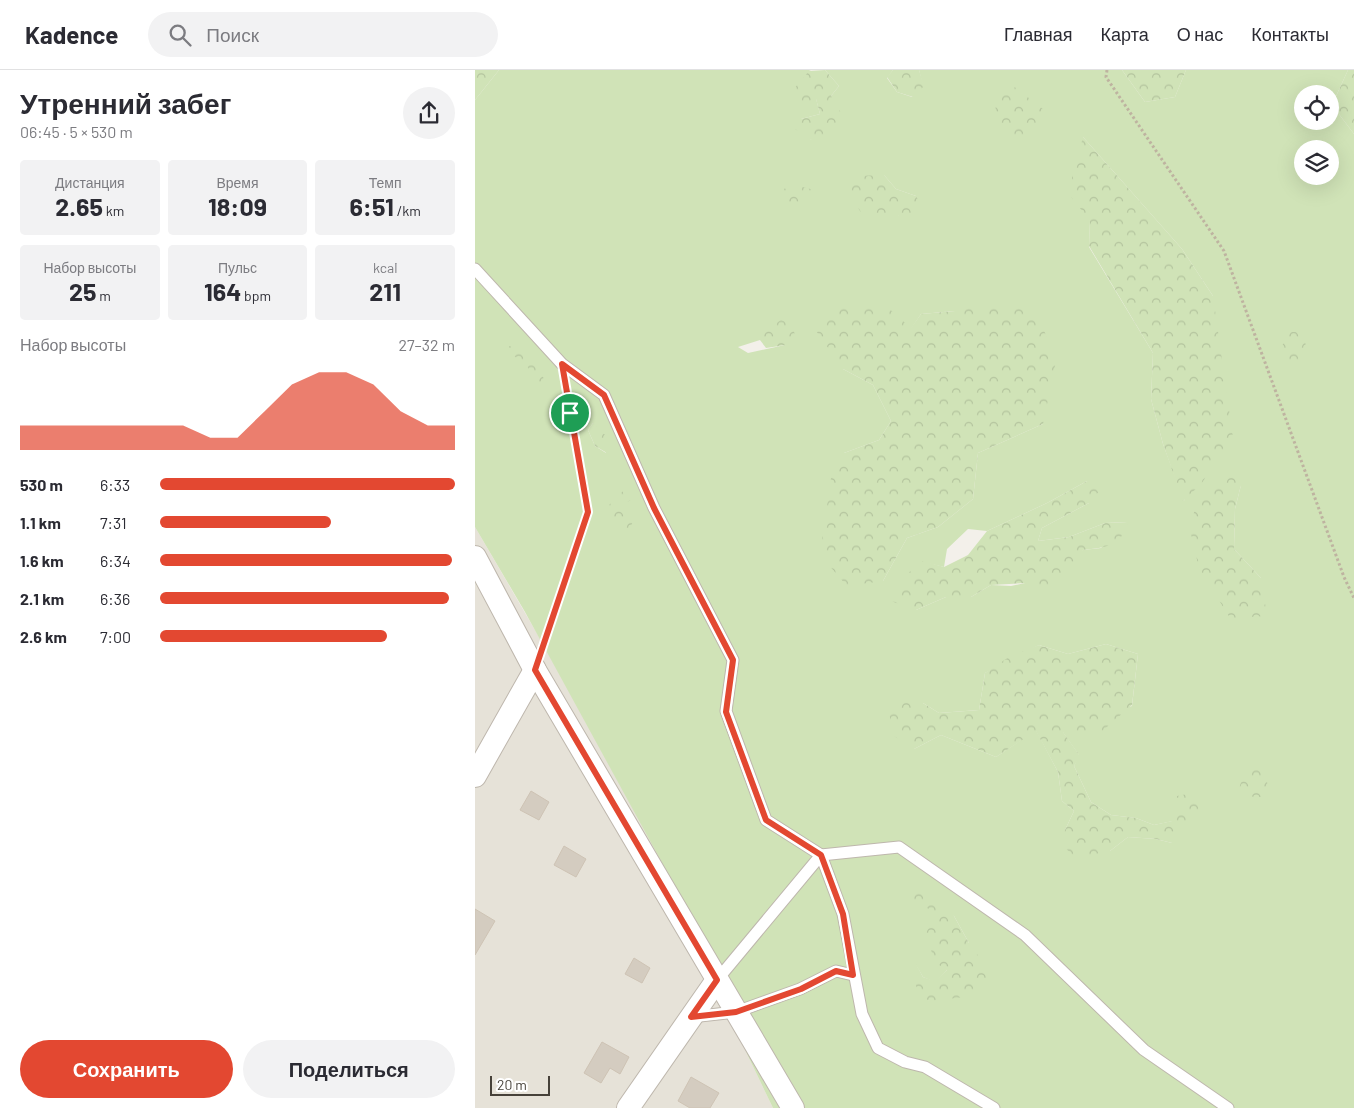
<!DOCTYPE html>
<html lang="ru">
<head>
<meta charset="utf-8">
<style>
  :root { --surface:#fff; --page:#f2f2f3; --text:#2b2b33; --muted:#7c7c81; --line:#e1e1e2; --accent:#e34831 }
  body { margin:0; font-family:Barlow,sans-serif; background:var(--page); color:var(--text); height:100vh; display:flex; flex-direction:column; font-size:19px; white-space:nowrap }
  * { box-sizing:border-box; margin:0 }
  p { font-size:16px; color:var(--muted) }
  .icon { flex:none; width:28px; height:28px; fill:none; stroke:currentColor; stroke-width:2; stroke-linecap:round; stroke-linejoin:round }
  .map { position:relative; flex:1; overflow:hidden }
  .side { display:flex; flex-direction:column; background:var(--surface); width:475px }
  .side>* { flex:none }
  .tools { position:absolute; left:819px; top:15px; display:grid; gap:10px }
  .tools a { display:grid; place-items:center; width:45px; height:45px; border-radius:50%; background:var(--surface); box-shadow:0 5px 20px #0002; font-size:25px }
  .scale { position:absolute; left:15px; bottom:12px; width:60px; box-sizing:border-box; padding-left:5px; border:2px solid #464139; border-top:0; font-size:14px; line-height:18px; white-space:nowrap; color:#464139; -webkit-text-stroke:4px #fff; paint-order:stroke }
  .pin { position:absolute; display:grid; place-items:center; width:42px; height:42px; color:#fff; margin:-21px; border:2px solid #fff; border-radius:50%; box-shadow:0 1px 5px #0007 }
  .round { display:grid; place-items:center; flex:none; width:52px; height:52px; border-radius:26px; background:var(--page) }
  .headline { display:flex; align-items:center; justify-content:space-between; height:85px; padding:0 20px }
  h1 { font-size:28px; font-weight:700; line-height:38px }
  .figures { display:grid; grid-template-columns:repeat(3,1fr); gap:8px; height:85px; padding:5px 20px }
  .figures div { display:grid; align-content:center; border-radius:5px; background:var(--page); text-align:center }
  .figures b { font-size:25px; font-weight:700 }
  .figures small { font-size:14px; font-weight:400 }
  .figures p { font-size:14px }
  .chart { height:140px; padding:10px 20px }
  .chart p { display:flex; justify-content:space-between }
  .chart svg { width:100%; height:90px; margin-top:5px; fill:var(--accent); opacity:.7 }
  .primary-button { display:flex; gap:10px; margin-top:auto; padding:10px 20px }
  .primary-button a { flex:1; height:58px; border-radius:30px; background:var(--accent); color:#fff; font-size:20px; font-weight:700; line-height:58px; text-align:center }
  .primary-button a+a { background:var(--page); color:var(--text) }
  ul { padding:0 20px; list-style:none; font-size:16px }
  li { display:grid; grid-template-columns:80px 60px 1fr; align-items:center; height:38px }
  li i { height:12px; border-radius:6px; background:var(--accent) }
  header { display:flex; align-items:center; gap:30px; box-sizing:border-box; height:70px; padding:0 25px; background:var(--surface); border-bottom:1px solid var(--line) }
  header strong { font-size:24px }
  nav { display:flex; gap:28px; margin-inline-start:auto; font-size:18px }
  .search { width:350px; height:45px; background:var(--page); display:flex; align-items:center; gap:12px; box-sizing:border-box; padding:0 18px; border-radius:28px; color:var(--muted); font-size:19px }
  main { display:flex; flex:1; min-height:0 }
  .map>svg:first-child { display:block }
  .residential { fill:#e6e2d8 }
  .grass { fill:#d0e3b7; fill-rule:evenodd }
  .forest { fill:url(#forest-crowns) }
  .building { fill:#d4ccc0; stroke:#cec3b4 }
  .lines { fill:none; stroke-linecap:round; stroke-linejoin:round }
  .service-casing { stroke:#beb7ad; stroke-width:13 }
  .minor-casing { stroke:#beb7ad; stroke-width:24 }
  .path { stroke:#beb3a0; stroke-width:3; stroke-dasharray:2.5 2.5; stroke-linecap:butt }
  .service { stroke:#fff; stroke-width:11 }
  .minor { stroke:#fff; stroke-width:22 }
  .route-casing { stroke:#fff; stroke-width:10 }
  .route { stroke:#e34831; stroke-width:6 }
</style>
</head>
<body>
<header>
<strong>Kadence</strong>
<div class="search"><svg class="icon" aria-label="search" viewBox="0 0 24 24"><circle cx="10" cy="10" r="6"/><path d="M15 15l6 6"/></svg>Поиск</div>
<nav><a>Главная</a><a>Карта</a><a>О нас</a><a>Контакты</a></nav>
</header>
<main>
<section class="side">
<div class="headline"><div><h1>Утренний забег</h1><p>06:45 · 5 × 530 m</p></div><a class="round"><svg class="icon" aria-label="share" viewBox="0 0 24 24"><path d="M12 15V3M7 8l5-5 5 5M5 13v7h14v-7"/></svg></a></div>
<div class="figures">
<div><p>Дистанция</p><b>2.65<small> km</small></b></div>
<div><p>Время</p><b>18:09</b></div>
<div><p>Темп</p><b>6:51<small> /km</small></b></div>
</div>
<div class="figures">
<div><p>Набор высоты</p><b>25<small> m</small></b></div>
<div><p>Пульс</p><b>164<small> bpm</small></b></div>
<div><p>kcal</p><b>211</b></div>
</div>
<div class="chart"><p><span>Набор высоты</span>27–32 m</p>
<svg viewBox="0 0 160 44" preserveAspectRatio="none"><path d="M0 44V32L10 32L20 32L30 32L40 32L50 32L60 32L70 38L80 38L90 25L100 12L110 6L120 6L130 12L140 25L150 32L160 32V44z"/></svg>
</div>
<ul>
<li><b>530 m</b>6:33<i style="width:100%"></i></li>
<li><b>1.1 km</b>7:31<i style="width:58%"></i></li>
<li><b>1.6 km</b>6:34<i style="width:99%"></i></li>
<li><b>2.1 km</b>6:36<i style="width:98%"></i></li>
<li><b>2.6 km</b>7:00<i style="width:77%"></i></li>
</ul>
<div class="primary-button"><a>Сохранить</a><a>Поделиться</a></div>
</section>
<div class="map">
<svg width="879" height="1038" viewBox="0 0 879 1038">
  <defs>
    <pattern id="forest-crowns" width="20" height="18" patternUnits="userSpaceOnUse" patternTransform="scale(1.25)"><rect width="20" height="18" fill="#d0e3b7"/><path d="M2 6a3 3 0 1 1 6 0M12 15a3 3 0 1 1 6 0" fill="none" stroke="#b4c49e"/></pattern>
  </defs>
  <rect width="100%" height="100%" fill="#f3f0ea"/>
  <polygon class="residential" points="0,457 85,603 227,866 272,984 298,1038 0,1038"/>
  <path class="grass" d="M24,0H336L334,1L345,44L326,49L336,70L356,26L364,16L350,0H418L412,8L422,22L437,27L448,16L444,0H647L670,32L700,27L711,0H873L857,35L879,64V1038H298L272,984L227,866L50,542L0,457V30ZM828,24H855V51H828ZM608,67L707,179L738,226L709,431L688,374L676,329L678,283L614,177L615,151ZM828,79H855V106H828ZM409,105L421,119L441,126L423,146ZM480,241L568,354L503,383L498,429L463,457L432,468L408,511L369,383L404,370L416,351L398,315L368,299L436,259L446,244ZM285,270L310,275L273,283L263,277ZM118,353L131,383L120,376L113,360ZM612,411L614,433L567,458L563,471L594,467L630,453L652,452L626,478L608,480L550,513L536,516L516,515L496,527H471L441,540L448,492L469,497L472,479L493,459L512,461L572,433ZM766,415L760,439L759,479L786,508L724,498ZM631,574L663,584L657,636L587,661L604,685L599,696L616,732L636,745L661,748L679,755L698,751L697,773L681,769L653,767L635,781L590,760L599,741L587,731L583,702L561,660L521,687L466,665L439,679L448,633L464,643L504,640L510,603L564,575L593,584ZM460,843L479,846L494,873L454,931L441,895L448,907L460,912L472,900Z"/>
  <g class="forest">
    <polygon points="0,0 24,0 0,30"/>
    <polygon points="350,0 364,16 356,26 366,43 355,63 336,70 320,59 326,49 345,44 341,29 325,34 312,27 334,1"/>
    <polygon points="418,0 444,0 449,16 438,27 422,22 412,7"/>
    <polygon points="647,0 711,0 700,27 670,32"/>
    <polygon points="873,0 879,0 879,64 857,35"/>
    <polygon points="537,15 568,39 556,65 537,69 519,47 522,30"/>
    <polygon points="608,67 707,179 738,226 758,368 726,414 708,431 688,374 676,329 678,283 614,176 615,151 593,123"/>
    <polygon points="409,105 421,119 441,126 449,140 423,146 388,145 373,124 381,106"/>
    <polygon points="324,116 343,121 335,133 314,135 301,127 308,119"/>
    <polygon points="523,232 563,245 581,291 568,354 503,383 498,429 463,457 432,468 408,511 372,516 345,485 356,408 369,383 404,370 416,351 398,315 368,299 339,258 355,239 383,233 410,235 436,258 446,244 480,241"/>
    <polygon points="306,250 316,254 321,267 311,275 291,278 285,270 290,260"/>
    <polygon points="812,262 830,262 831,286 816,294 805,283"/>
    <polygon points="41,274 62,287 69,310 64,315 52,296 29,278"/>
    <polygon points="118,353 131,366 132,383 120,376 113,360"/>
    <polygon points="754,402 766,415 760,439 759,479 786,508 792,546 755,548 724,498 714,456 724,429"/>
    <path d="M612,411L626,419L614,433L567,458L563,471L594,467L630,453L653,452C646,477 631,477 608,480L602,494L567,521L550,513L516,515L496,527H471L441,540L416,531L427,508L448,491L469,497L493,485L512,461L572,433Z"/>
    <polygon points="153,416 159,428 149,434 159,449 152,465 139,460 130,439"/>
    <polygon points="631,574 663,584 657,635 625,663 588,662 605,686 599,696 616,732 636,745 661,748 679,755 697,751 702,726 723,722 728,734 717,751 697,773 681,769 653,767 635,781 601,788 587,775 590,760 599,741 587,731 583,702 561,661 521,687 466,665 439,679 419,666 414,643 429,631 448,633 464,643 504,640 510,603 534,587 564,575 593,584"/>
    <polygon points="780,698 791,705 794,725 780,728 764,719 769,702"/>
    <polygon points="443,817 479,846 494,873 517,905 499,926 454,931 441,920 441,894 448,907 460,911 472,900 461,893 450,865 460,843 427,822"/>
  </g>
  <g class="building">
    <polygon points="56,721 74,732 64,750 45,740"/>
    <polygon points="89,776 111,789 101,807 79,795"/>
    <polygon points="0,839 20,851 0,885"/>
    <polygon points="159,888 175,898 167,913 150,904"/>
    <polygon points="127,972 154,987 145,1004 135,998 126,1013 109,1003"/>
    <polygon points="216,1007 244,1023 235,1038 215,1038 203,1031"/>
  </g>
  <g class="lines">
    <g class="service-casing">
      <g id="service">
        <polyline points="0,199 87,294 129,325 179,438 258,590 251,641 291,750 346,785 424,777 550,865 669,980 753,1038"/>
        <polyline points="242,910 346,785 368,844 387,944 403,978 430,992 450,997 519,1038"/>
        <polyline points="216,947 261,942 325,919 361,901 378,905"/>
      </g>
    </g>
    <g class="minor-casing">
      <g id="minor">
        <polyline points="0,487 60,600 318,1038"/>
        <polyline points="0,706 60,600"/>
        <polyline points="153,1038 242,910"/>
      </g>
    </g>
    <g class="path">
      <polyline points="632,0 631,7 749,181 869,507 879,528"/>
      <polyline points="70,572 113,442 91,317"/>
    </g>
    <use href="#service" class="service"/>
    <use href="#minor" class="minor"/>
  </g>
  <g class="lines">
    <g class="route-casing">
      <polygon id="route" points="87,294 129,325 179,438 258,590 251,642 291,750 346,785 368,844 378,905 361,901 326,919 261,942 216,947 242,910 60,600 113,442"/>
    </g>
    <use href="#route" class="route"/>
  </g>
</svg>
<div class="tools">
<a><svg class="icon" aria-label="locate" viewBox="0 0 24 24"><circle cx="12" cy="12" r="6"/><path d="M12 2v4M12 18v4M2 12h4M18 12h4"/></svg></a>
<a><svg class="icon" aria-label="layers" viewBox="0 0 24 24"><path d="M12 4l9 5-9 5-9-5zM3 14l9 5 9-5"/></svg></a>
</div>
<div class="scale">20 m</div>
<div class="pin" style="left:95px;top:343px;background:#1e9e55"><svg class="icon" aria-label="arrive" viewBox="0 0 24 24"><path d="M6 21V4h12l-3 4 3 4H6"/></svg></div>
</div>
</main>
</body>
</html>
